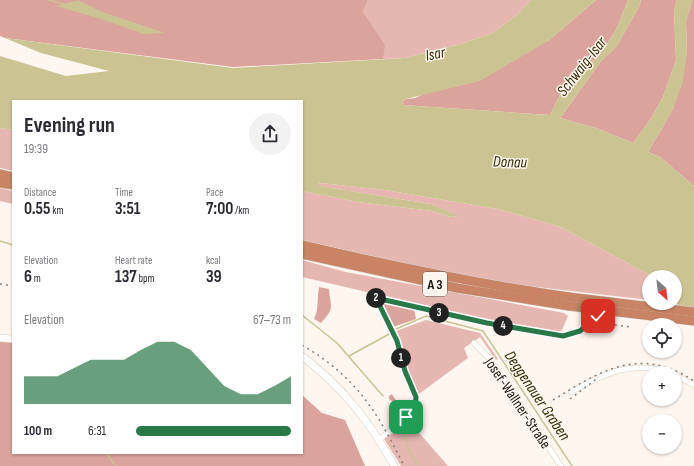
<!DOCTYPE html>
<html lang="en">
<head>
<meta charset="utf-8">
<style>
  :root { --surface:#fff; --page:#f2f2f3; --text:#2b2b33; --muted:#7c7c81; --accent:#297848 }
  body { margin:0; font-family:"Sofia Sans Condensed",sans-serif; background:var(--page); color:var(--text); height:100vh; display:flex; flex-direction:column; font-size:15px; white-space:nowrap }
  * { box-sizing:border-box; margin:0 }
  p { font-size:13px; color:var(--muted) }
  .icon { flex:none; width:22px; height:22px; fill:none; stroke:currentColor; stroke-width:2; stroke-linecap:round; stroke-linejoin:round }
  .map { position:relative; flex:1; overflow:hidden }
  .drawer { position:absolute; left:12px; top:100px; width:291px; height:354px; display:flex; flex-direction:column; background:var(--surface); border-radius:0px; box-shadow:0 1px 3px #0004 }
  .drawer>* { flex:none }
  .needle { width:26px; rotate:152deg }
  .controls { position:absolute; left:642px; top:270px; display:grid; gap:8px }
  .controls a { display:grid; place-items:center; width:40px; height:40px; border-radius:50%; background:var(--surface); box-shadow:0 1px 3px #0004; font-size:20px }
  .pin { position:absolute; display:grid; place-items:center; width:34px; height:34px; color:#fff; margin:-17px; border-radius:8px; box-shadow:0 2px 6px #0006 }
  .km { position:absolute; width:20px; height:20px; margin:-10px; border-radius:50%; background:#222; color:#fff; font-size:11px; line-height:20px; text-align:center }
  .round { display:grid; place-items:center; flex:none; width:42px; height:42px; border-radius:21px; background:var(--page) }
  .summary { display:flex; align-items:center; justify-content:space-between; height:68px; padding:0 12px }
  h1 { font-size:22px; font-weight:700; line-height:30px }
  .stats { display:grid; grid-template-columns:repeat(3,1fr); gap:6px; height:68px; padding:4px 12px }
  .stats div { display:grid; align-content:center }
  .stats b { font-size:17px; font-weight:700 }
  .stats small { font-size:11px; font-weight:400 }
  .stats p { font-size:11px }
  .chart { height:112px; padding:8px 12px }
  .chart p { display:flex; justify-content:space-between }
  .chart svg { width:100%; height:72px; margin-top:4px; fill:var(--accent); opacity:.7 }
  ul { padding:0 12px; list-style:none; font-size:13px }
  li { display:grid; grid-template-columns:64px 48px 1fr; align-items:center; height:30px }
  li i { height:10px; border-radius:5px; background:var(--accent) }
  .map>svg:first-child { display:block }
  .green { fill:#e6b7b1 }
  .forest { fill:#daa39c }
  .water { fill:#cbc391 }
  .lines { fill:none; stroke-linecap:round; stroke-linejoin:round }
  .stream { stroke:#cbc391; stroke-width:1.5 }
  .minor-casing { stroke:#d8ccc0; stroke-width:6 }
  .secondary-casing { stroke:#d8ccc0; stroke-width:8 }
  .motorway-casing { stroke:#d6d5d4; stroke-width:10 }
  .minor { stroke:#fff; stroke-width:5 }
  .secondary { stroke:#fff; stroke-width:7 }
  .motorway { stroke:#c88464; stroke-width:9 }
  .rail { stroke:#86807a; stroke-width:1.5; stroke-dasharray:2 4; stroke-linecap:butt }
  .motorway-bridge-casing { stroke:#d6d5d4; stroke-width:10; stroke-linecap:butt }
  .motorway-bridge { stroke:#c88464; stroke-width:9 }
  .route-casing { stroke:#fff; stroke-width:8 }
  .route { stroke:#297848; stroke-width:5 }
  .labels { text-anchor:middle; stroke-width:3; stroke-linejoin:round; paint-order:stroke }
  .shield { fill:#fef6ef; stroke:#5e5853; stroke-width:1 }
  .shield-label { font-size:14px; font-weight:bold; fill:#191410 }
  .street-label { font-size:15px; fill:#191410; stroke:#fef6ef }
  .water-label { font-size:16px; font-style:italic; fill:#342d04; stroke:#fef6ef }
</style>
</head>
<body>
<div class="map">
<svg width="694" height="466" viewBox="0 0 694 466">
  <rect width="100%" height="100%" fill="#fef6ef"/>
  <g class="green">
    <polygon points="368,0 531,0 519,13 493,33 457,45 405,58 383,59 363,12"/>
    <polygon points="0,128 13,130 13,171 0,168"/>
    <polygon points="321,183 385,190 498,209 561,227 653,277 649,277 649,300 511,284 411,265 302,240 302,191 358,202 432,211 451,217 458,216 431,204 318,186 318,184"/>
    <polygon points="0,188 13,191 13,204 0,201"/>
    <polygon points="302,260 346,272 564,313 568,316 561,332 484,319 302,277"/>
    <polygon points="426,320 480,333 498,359 496,360 480,337 464,348 468,358 416,396 409,380 396,331"/>
    <polygon points="407,419 448,466 401,466 384,439 399,429"/>
  </g>
  <g class="forest">
    <polygon points="0,0 368,0 363,12 385,45 383,59 233,67 5,38 0,36"/>
    <polygon points="596,0 628,0 616,30 601,53 561,93 550,115 403,105 402,102 406,99 415,98 548,41"/>
    <polygon points="641,0 677,0 674,11 676,60 663,97 650,120 633,143 596,128 560,118 601,61 616,47 639,7"/>
    <polygon points="692,0 694,0 694,186 660,157 648,152 673,109 687,53 686,21"/>
    <path d="M319,287L329,289C330,308 336,306 321,323L314,319C319,310 317,297 319,287Z"/>
    <polygon points="387,302 414,309 416,319 393,327 383,306"/>
    <polygon points="0,338 13,339 13,453 302,453 302,395 322,413 345,420 365,466 0,466"/>
    <polygon points="392,394 401,409 406,413 399,421 395,413 395,408 392,406 392,401 389,399 389,396"/>
  </g>
  <g class="water">
    <polygon points="78,0 100,11 165,33 144,34 98,18 56,6"/>
    <polygon points="531,0 596,0 548,41 480,81 406,99 402,102 403,105 550,115 561,93 601,53 616,30 628,0 641,0 639,7 616,47 601,61 560,118 596,128 633,143 650,120 663,97 676,60 674,11 677,0 692,0 686,21 687,53 683,82 673,109 648,152 660,157 694,186 694,325 675,301 675,277 653,277 561,227 498,209 385,190 321,183 318,184 319,186 431,204 459,216 451,217 432,211 358,202 302,191 302,101 13,101 13,130 0,128 0,56 66,76 109,71 41,53 5,38 233,68 405,58 457,45 493,33 519,13"/>
  </g>
  <g class="lines">
    <g class="stream">
      <polyline points="49,0 64,4"/>
      <polyline points="0,241 13,245"/>
      <polyline points="302,315 337,343 383,396"/>
      <polyline points="396,329 426,316 483,331 572,466"/>
      <polyline points="349,356 391,333"/>
      <polyline points="396,409 402,418"/>
      <path d="M405,420L406,422L403,427C404,439 410,458 420,466"/>
      <polyline points="106,453 116,466"/>
    </g>
    <g class="minor-casing">
      <g id="minor">
        <polyline points="376,298 487,323 563,336 580,331 589,324 602,310"/>
        <polyline points="376,298 397,341 405,371 416,397 415,409 379,440"/>
        <polyline points="474,343 489,358 561,466"/>
        <polyline points="675,375 694,385"/>
        <path d="M571,392C605,373 631,360 670,373"/>
      </g>
    </g>
    <g class="secondary-casing">
      <g id="secondary">
        <polyline points="0,338 13,339"/>
        <path d="M302,356C343,388 369,420 394,466"/>
      </g>
    </g>
    <g class="motorway-casing">
      <g id="motorway">
        <polyline points="0,174 13,177"/>
        <polyline points="0,183 13,185"/>
        <path d="M302,245C391,266 479,284 569,297"/>
        <polyline points="302,254 457,288 569,306"/>
      </g>
    </g>
    <use href="#minor" class="minor"/>
    <use href="#secondary" class="secondary"/>
    <use href="#motorway" class="motorway"/>
    <g class="rail">
      <polyline points="0,284 13,286"/>
      <polyline points="597,323 632,327"/>
      <path d="M302,345C356,377 377,411 404,466"/>
      <polyline points="570,399 599,377"/>
      <path d="M553,400C600,371 640,345 694,381"/>
    </g>
    <g class="motorway-bridge-casing">
      <g id="motorway-bridge">
        <polyline points="569,297 694,312"/>
        <polyline points="569,306 694,321"/>
      </g>
    </g>
    <use href="#motorway-bridge" class="motorway-bridge"/>
  </g>
  <g class="lines">
    <g class="route-casing">
      <polyline id="route" points="406,417 415,409 416,397 405,371 397,341 376,298 487,323 563,336 580,331 598,316"/>
    </g>
    <use href="#route" class="route"/>
  </g>
  <g class="labels">
    <rect class="shield" x="423" y="272" width="24" height="24" rx="3"/>
    <g class="shield-label">
      <text x="435" y="289">A 3</text>
    </g>
    <g class="street-label">
      <text transform="translate(518 403) rotate(56)" y="5">Josef-Wallner-Straße</text>
    </g>
    <g class="water-label">
      <text transform="translate(435 53) rotate(-11)" y="6">Isar</text>
      <text transform="translate(581 66) rotate(-52)" y="6">Schwaig-Isar</text>
      <text transform="translate(510 161) rotate(2)" y="6">Donau</text>
      <text transform="translate(538 395) rotate(56)" y="6">Deggenauer Graben</text>
    </g>
  </g>
</svg>
<div class="controls">
<a><svg class="needle" viewBox="-14 -14 28 28"><path d="M0-13l5 13h-10z" fill="#e53935"/><path d="M0 13l5-13h-10z" fill="#7c7c81"/></svg></a>
<a><svg class="icon" aria-label="locate" viewBox="0 0 24 24"><circle cx="12" cy="12" r="6"/><path d="M12 2v4M12 18v4M2 12h4M18 12h4"/></svg></a>
<a>+</a>
<a>−</a>
</div>
<div class="pin" style="left:406px;top:417px;background:#1e9e55"><svg class="icon" aria-label="arrive" viewBox="0 0 24 24"><path d="M6 21V4h12l-3 4 3 4H6"/></svg></div>
<div class="pin" style="left:598px;top:316px;background:#d93025"><svg class="icon" aria-label="check" viewBox="0 0 24 24"><path d="M5 12l5 5 9-10"/></svg></div>
<b class="km" style="left:401px;top:358px">1</b>
<b class="km" style="left:376px;top:298px">2</b>
<b class="km" style="left:439px;top:313px">3</b>
<b class="km" style="left:503px;top:326px">4</b>
<section class="drawer">
<div class="summary"><div><h1>Evening run</h1><p>19:39</p></div><a class="round"><svg class="icon" aria-label="share" viewBox="0 0 24 24"><path d="M12 15V3M7 8l5-5 5 5M5 13v7h14v-7"/></svg></a></div>
<div class="stats">
<div><p>Distance</p><b>0.55<small> km</small></b></div>
<div><p>Time</p><b>3:51</b></div>
<div><p>Pace</p><b>7:00<small> /km</small></b></div>
</div>
<div class="stats">
<div><p>Elevation</p><b>6<small> m</small></b></div>
<div><p>Heart rate</p><b>137<small> bpm</small></b></div>
<div><p>kcal</p><b>39</b></div>
</div>
<div class="chart"><p><span>Elevation</span>67–73 m</p>
<svg viewBox="0 0 160 44" preserveAspectRatio="none"><path d="M0 44V27L10 27L20 27L30 22L40 17L50 17L60 17L70 11L80 6L90 6L100 11L110 22L120 33L130 38L140 38L150 33L160 27V44z"/></svg>
</div>
<ul>
<li><b>100 m</b>6:31<i style="width:100%"></i></li>
</ul>
</section>
</div>
</body>
</html>
